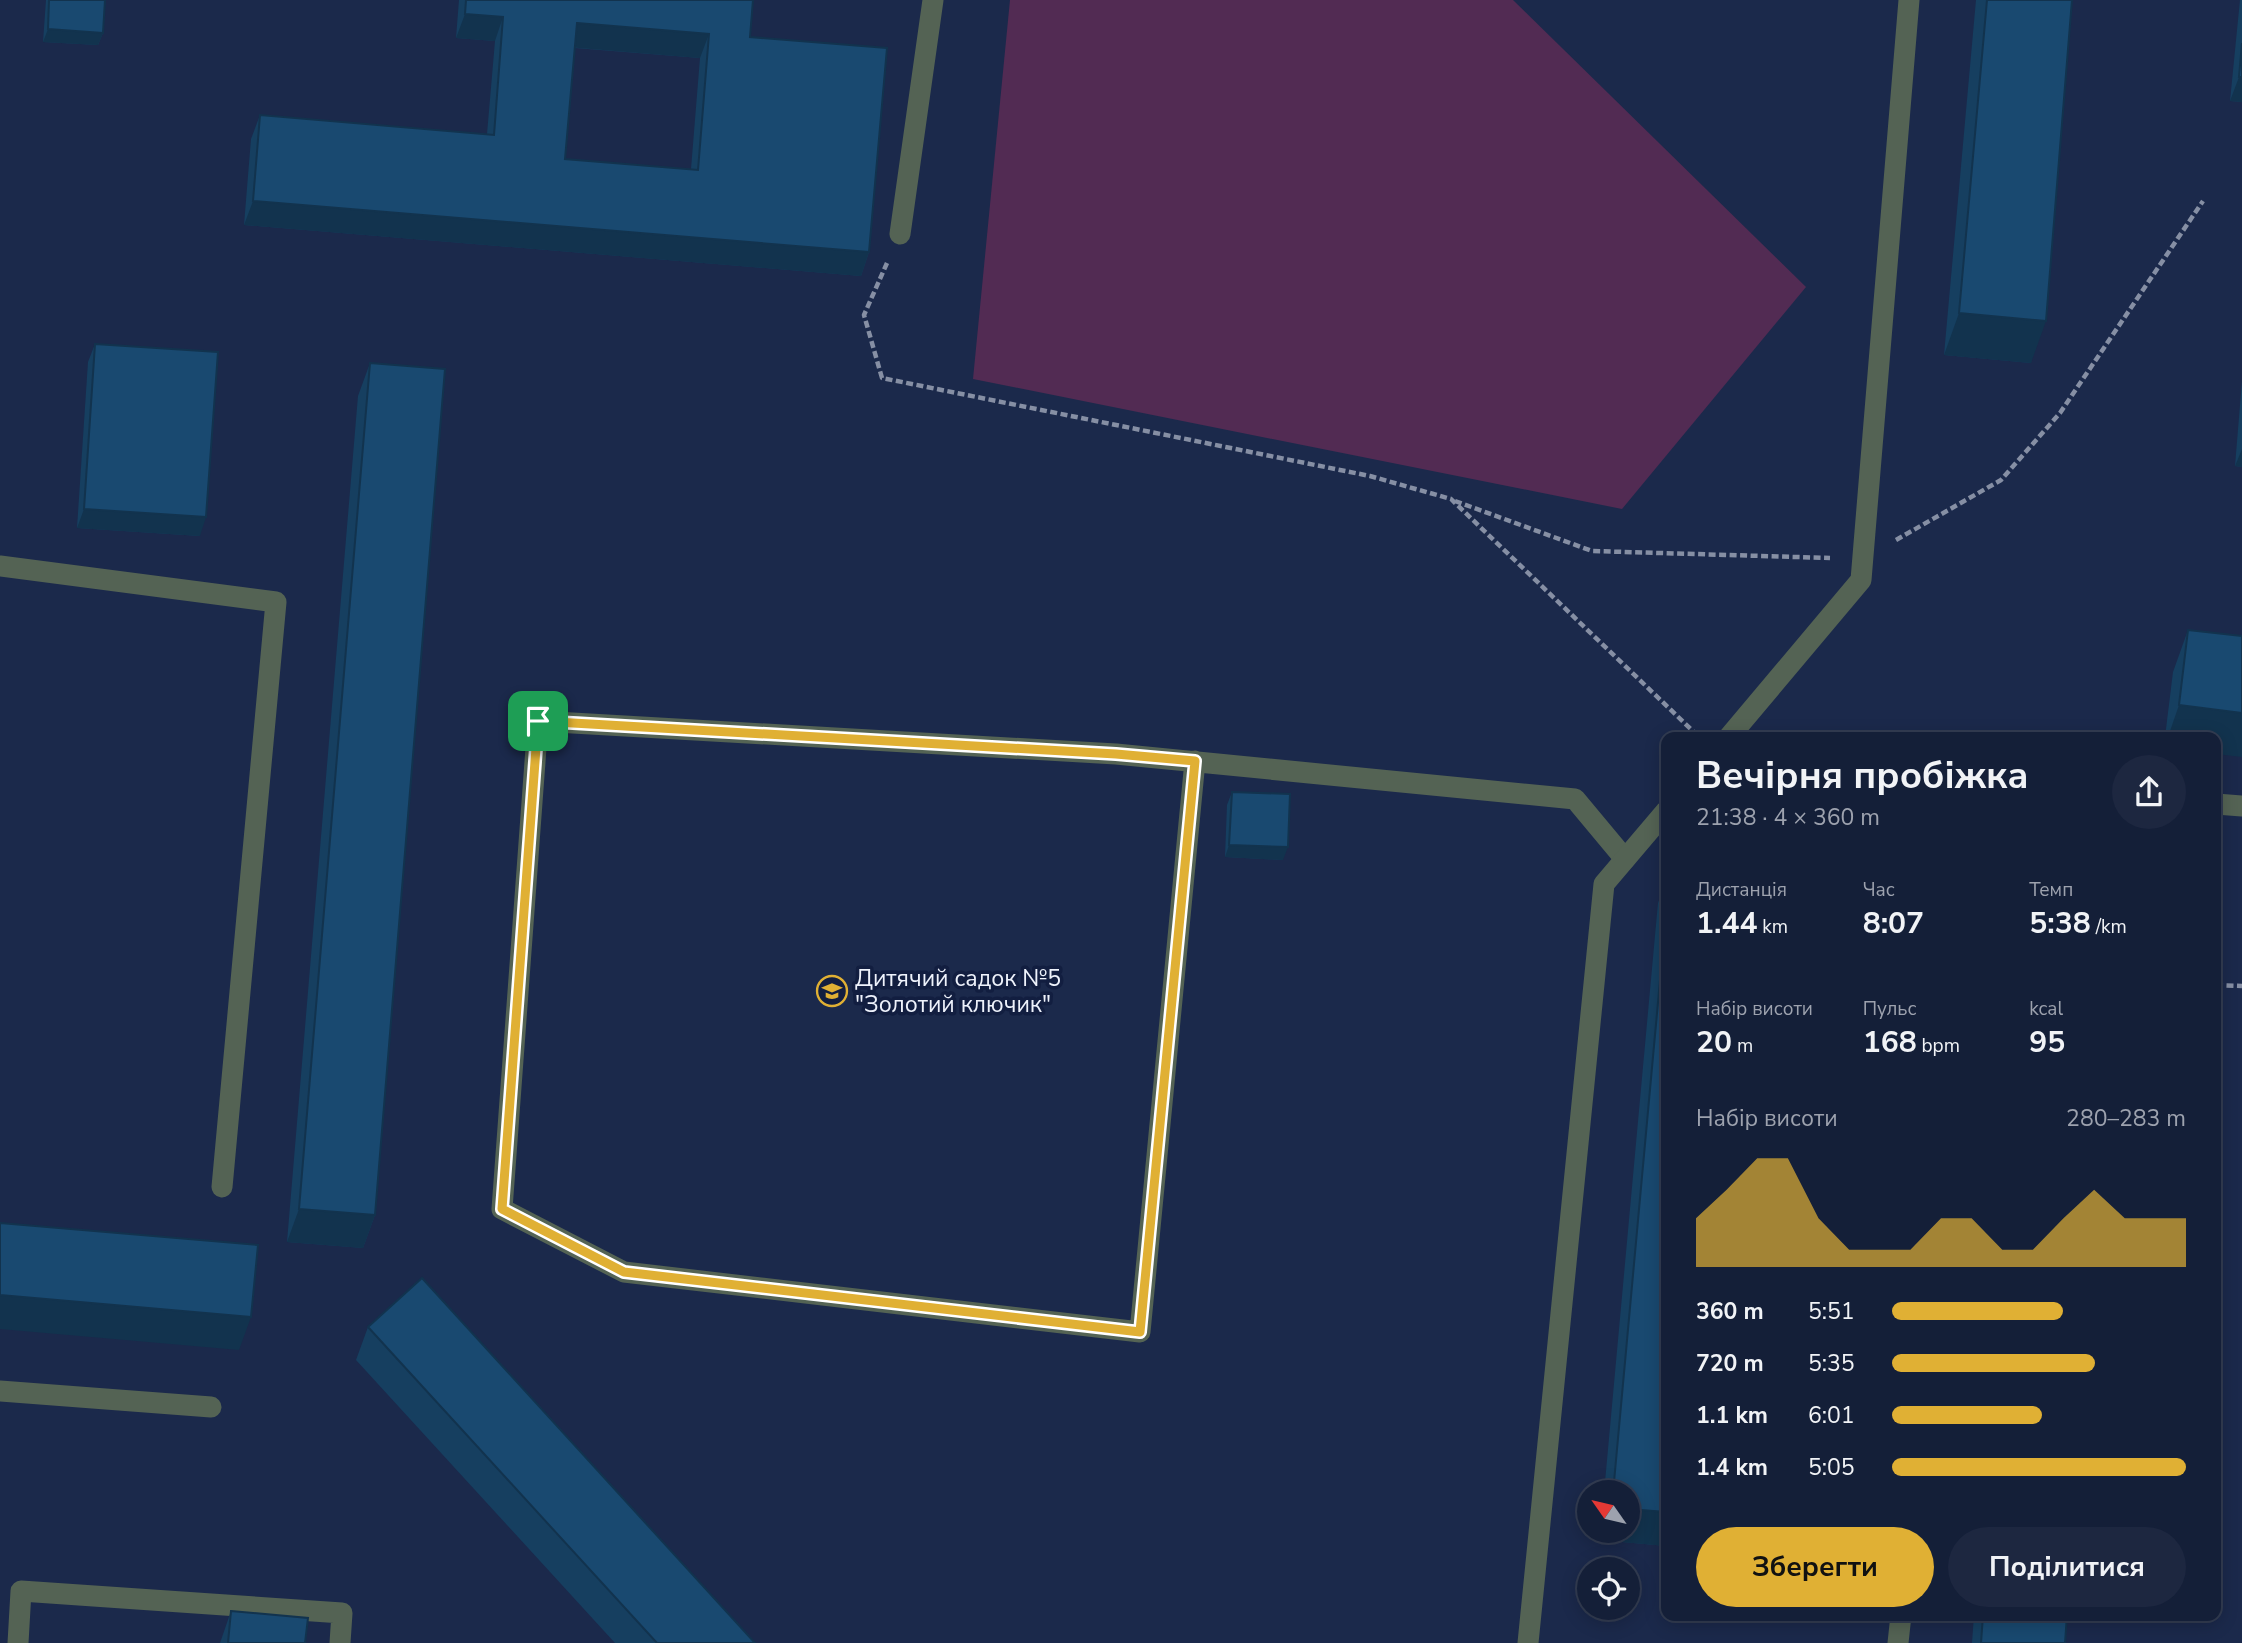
<!DOCTYPE html>
<html lang="uk">
<head>
<meta charset="utf-8">
<style>
  :root { --surface:#141f38; --page:#1d2740; --text:#f1f3f6; --muted:#9da2ae; --line:#333d53; --accent:#e0b034 }
  body { margin:0; font-family:"Nunito Sans",sans-serif; background:var(--page); color:var(--text); height:100vh; display:flex; flex-direction:column; font-size:26px; white-space:nowrap }
  * { box-sizing:border-box; margin:0 }
  p { font-size:23px; color:var(--muted) }
  .icon { flex:none; width:38px; height:38px; fill:none; stroke:currentColor; stroke-width:2; stroke-linecap:round; stroke-linejoin:round }
  .map { position:relative; flex:1; overflow:hidden }
  .details { position:absolute; left:1661px; top:732px; width:560px; height:889px; display:flex; flex-direction:column; background:var(--surface); border-radius:14px; box-shadow:0 4px 18px #0003,0 0 0 2px var(--line) }
  .details>* { flex:none }
  .needle { width:46px; rotate:304deg }
  .tools { position:absolute; left:1577px; top:1480px; display:grid; gap:14px }
  .tools a { display:grid; place-items:center; width:63px; height:63px; border-radius:50%; background:var(--surface); box-shadow:0 4px 18px #0003,0 0 0 2px var(--line); font-size:35px }
  .pin { position:absolute; display:grid; place-items:center; width:60px; height:60px; color:#fff; margin:-30px; border-radius:14px; box-shadow:0 4px 10px #0006 }
  .round { display:grid; place-items:center; flex:none; width:74px; height:74px; border-radius:37px; background:var(--page) }
  .head { display:flex; align-items:center; justify-content:space-between; height:119px; padding:0 35px }
  h1 { font-size:38px; font-weight:700; line-height:52px }
  .stats { display:grid; grid-template-columns:repeat(3,1fr); gap:10px; height:119px; padding:7px 35px }
  .stats div { display:grid; align-content:center }
  .stats b { font-size:30px; font-weight:700 }
  .stats small { font-size:19px; font-weight:400 }
  .stats p { font-size:19px }
  .chart { height:196px; padding:14px 35px }
  .chart p { display:flex; justify-content:space-between }
  .chart svg { width:100%; height:126px; margin-top:7px; fill:var(--accent); opacity:.7 }
  .action { display:flex; gap:14px; margin-top:auto; padding:14px 35px }
  .action a { flex:1; height:80px; border-radius:42px; background:var(--accent); color:#111; font-size:28px; font-weight:700; line-height:80px; text-align:center }
  .action a+a { background:var(--page); color:var(--text) }
  ul { padding:0 35px; list-style:none; font-size:23px }
  li { display:grid; grid-template-columns:112px 84px 1fr; align-items:center; height:52px }
  li i { height:18px; border-radius:9px; background:var(--accent) }
  .map>svg:first-child { display:block }
  .green { fill:#522b53 }
  .lines { fill:none; stroke-linecap:round; stroke-linejoin:round }
  .path { stroke:#868fa4; stroke-width:4.5; stroke-dasharray:7 3.5; stroke-linecap:butt }
  .minor { stroke:#546354; stroke-width:21 }
  .wall { fill:#163f60; fill-rule:evenodd }
  .shaded-wall { fill:#12334e }
  .building { fill:#194970; stroke:#12334e; stroke-width:2; fill-rule:evenodd }
  .route-casing { stroke:#fff; stroke-width:14 }
  .route { stroke:#e0b034; stroke-width:9 }
  .labels { text-anchor:middle; stroke-width:7; stroke-linejoin:round; paint-order:stroke }
  .poi-label { font-size:23px; fill:#eef2fb; stroke:#121e40; text-anchor:start }
</style>
</head>
<body>
<div class="map">
<svg width="2242" height="1643" viewBox="0 0 2242 1643">
  <rect width="100%" height="100%" fill="#1b294b"/>
  <polygon class="green" points="1010,0 1513,0 1806,287 1622,509 973,379"/>
  <g class="lines">
    <g class="path">
      <polyline points="887,263 864,315 882,378 1370,476 1451,499 1697,735"/>
      <polyline points="1455,501 1592,551 1830,558"/>
      <polyline points="1896,540 2001,480 2060,413 2203,201"/>
      <polyline points="2216,985 2242,986"/>
    </g>
    <g class="minor">
      <polyline points="900,234 933,0"/>
      <polyline points="0,566 276,602 222,1187"/>
      <polyline points="1729,737 1861,580 1909,0"/>
      <polyline points="1195,761 1140,1332 624,1272 502,1209 538,721 1116,754 1575,799 1625,859"/>
      <polyline points="2216,804 2242,806"/>
      <polyline points="0,1391 211,1407"/>
      <polyline points="18,1643 21,1591 342,1613 340,1643"/>
      <polyline points="1528,1643 1604,884 1666,811"/>
      <polyline points="1898,1643 1901,1615"/>
    </g>
  </g>
  <g class="wall">
    <polygon points="46,0 105,0 103,33 98,45 43,42"/>
    <path d="M459,0H753L750,37L869,252L861,276L244,225L251,139L260,115L487,134L495,41L456,38ZM575,48L700,58L691,169L565,159Z"/>
    <polygon points="1976,0 2072,0 2031,363 1944,355"/>
    <polygon points="2240,0 2242,0 2242,102 2230,101"/>
    <polygon points="95,344 200,536 77,528 88,362"/>
    <polygon points="370,363 375,1215 363,1248 287,1242 358,396"/>
    <polygon points="2242,381 2242,467 2235,466"/>
    <polygon points="2188,630 2216,737 2165,737 2173,672"/>
    <polygon points="1232,792 1283,860 1225,857 1227,805"/>
    <polygon points="1666,882 1666,1546 1600,1540 1601,1531 1628,1531 1628,1493 1604,1493 1658,903"/>
    <polygon points="368,1327 755,1643 615,1643 356,1360"/>
    <polygon points="231,1611 305,1643 220,1643"/>
    <polygon points="1974,1615 2067,1615 2065,1643 1972,1643"/>
  </g>
  <g class="shaded-wall">
    <polygon points="465,14 503,17 495,41 456,38"/>
    <polygon points="577,23 709,34 700,58 568,47"/>
    <polygon points="48,29 103,33 98,45 43,42"/>
    <polygon points="2239,77 2242,77 2242,102 2230,101"/>
    <polygon points="253,201 869,252 861,276 244,225"/>
    <polygon points="1959,313 2046,321 2031,363 1944,355"/>
    <polygon points="2242,449 2242,467 2235,466"/>
    <polygon points="84,509 206,517 200,536 77,528"/>
    <polygon points="2179,705 2242,713 2242,757 2216,754 2216,737 2168,737"/>
    <polygon points="1229,845 1288,847 1283,860 1225,857"/>
    <polygon points="299,1209 375,1215 363,1248 287,1242"/>
    <polygon points="0,1295 251,1317 239,1350 0,1329"/>
    <polygon points="1628,1509 1666,1512 1666,1546 1600,1540 1603,1531 1628,1531"/>
  </g>
  <g class="building">
    <polygon points="49,0 105,0 103,33 48,29"/>
    <path d="M466,0H753L750,37L887,48L869,252L253,201L260,115L494,135L503,17L465,14ZM577,23L709,34L698,170L565,159Z"/>
    <polygon points="1987,0 2072,0 2046,321 1959,313"/>
    <polygon points="2242,43 2242,77 2239,77"/>
    <polygon points="95,344 218,352 206,517 84,509"/>
    <polygon points="370,363 445,369 375,1215 299,1209"/>
    <polygon points="2188,630 2242,636 2242,713 2179,705"/>
    <polygon points="1232,792 1290,794 1288,847 1229,845"/>
    <polygon points="1666,915 1666,1512 1628,1509 1628,1493 1613,1493"/>
    <polygon points="0,1223 258,1245 251,1317 0,1295"/>
    <polygon points="422,1278 755,1643 657,1643 368,1327"/>
    <polygon points="231,1611 308,1618 305,1643 228,1643"/>
    <polygon points="1983,1615 2067,1615 2065,1643 1981,1643"/>
  </g>
  <g class="lines">
    <g class="route-casing">
      <polygon id="route" points="538,721 1116,754 1195,761 1140,1332 624,1272 502,1209"/>
    </g>
    <use href="#route" class="route"/>
  </g>
  <defs>
    <g id="school-ring" transform="scale(1.575)"><circle r="9.5" fill="#121e40" stroke="#e0b034" stroke-width="1.5"/><path d="M0-5L7-2L0 1L-7-2ZM-4 1L0 2.5L4 1V4Q0 6-4 4Z" fill="#e0b034"/></g>
  </defs>
  <g fill-rule="evenodd">
    <use href="#school-ring" x="832" y="991"/>
  </g>
  <g class="labels">
    <g class="poi-label">
      <text x="855" y="986">Дитячий садок №5<tspan x="855" dy="26">"Золотий ключик"</tspan></text>
    </g>
  </g>
</svg>
<div class="tools">
<a><svg class="needle" viewBox="-14 -14 28 28"><path d="M0-13l5 13h-10z" fill="#e53935"/><path d="M0 13l5-13h-10z" fill="#9da2ae"/></svg></a>
<a><svg class="icon" aria-label="locate" viewBox="0 0 24 24"><circle cx="12" cy="12" r="6"/><path d="M12 2v4M12 18v4M2 12h4M18 12h4"/></svg></a>
</div>
<div class="pin" style="left:538px;top:721px;background:#1e9e55"><svg class="icon" aria-label="arrive" viewBox="0 0 24 24"><path d="M6 21V4h12l-3 4 3 4H6"/></svg></div>
<section class="details">
<div class="head"><div><h1>Вечірня пробіжка</h1><p>21:38 · 4 × 360 m</p></div><a class="round"><svg class="icon" aria-label="share" viewBox="0 0 24 24"><path d="M12 15V3M7 8l5-5 5 5M5 13v7h14v-7"/></svg></a></div>
<div class="stats">
<div><p>Дистанція</p><b>1.44<small> km</small></b></div>
<div><p>Час</p><b>8:07</b></div>
<div><p>Темп</p><b>5:38<small> /km</small></b></div>
</div>
<div class="stats">
<div><p>Набір висоти</p><b>20<small> m</small></b></div>
<div><p>Пульс</p><b>168<small> bpm</small></b></div>
<div><p>kcal</p><b>95</b></div>
</div>
<div class="chart"><p><span>Набір висоти</span>280–283 m</p>
<svg viewBox="0 0 160 44" preserveAspectRatio="none"><path d="M0 44V27L10 17L20 6L30 6L40 27L50 38L60 38L70 38L80 27L90 27L100 38L110 38L120 27L130 17L140 27L150 27L160 27V44z"/></svg>
</div>
<ul>
<li><b>360 m</b>5:51<i style="width:58%"></i></li>
<li><b>720 m</b>5:35<i style="width:69%"></i></li>
<li><b>1.1 km</b>6:01<i style="width:51%"></i></li>
<li><b>1.4 km</b>5:05<i style="width:100%"></i></li>
</ul>
<div class="action"><a>Зберегти</a><a>Поділитися</a></div>
</section>
</div>
</body>
</html>
